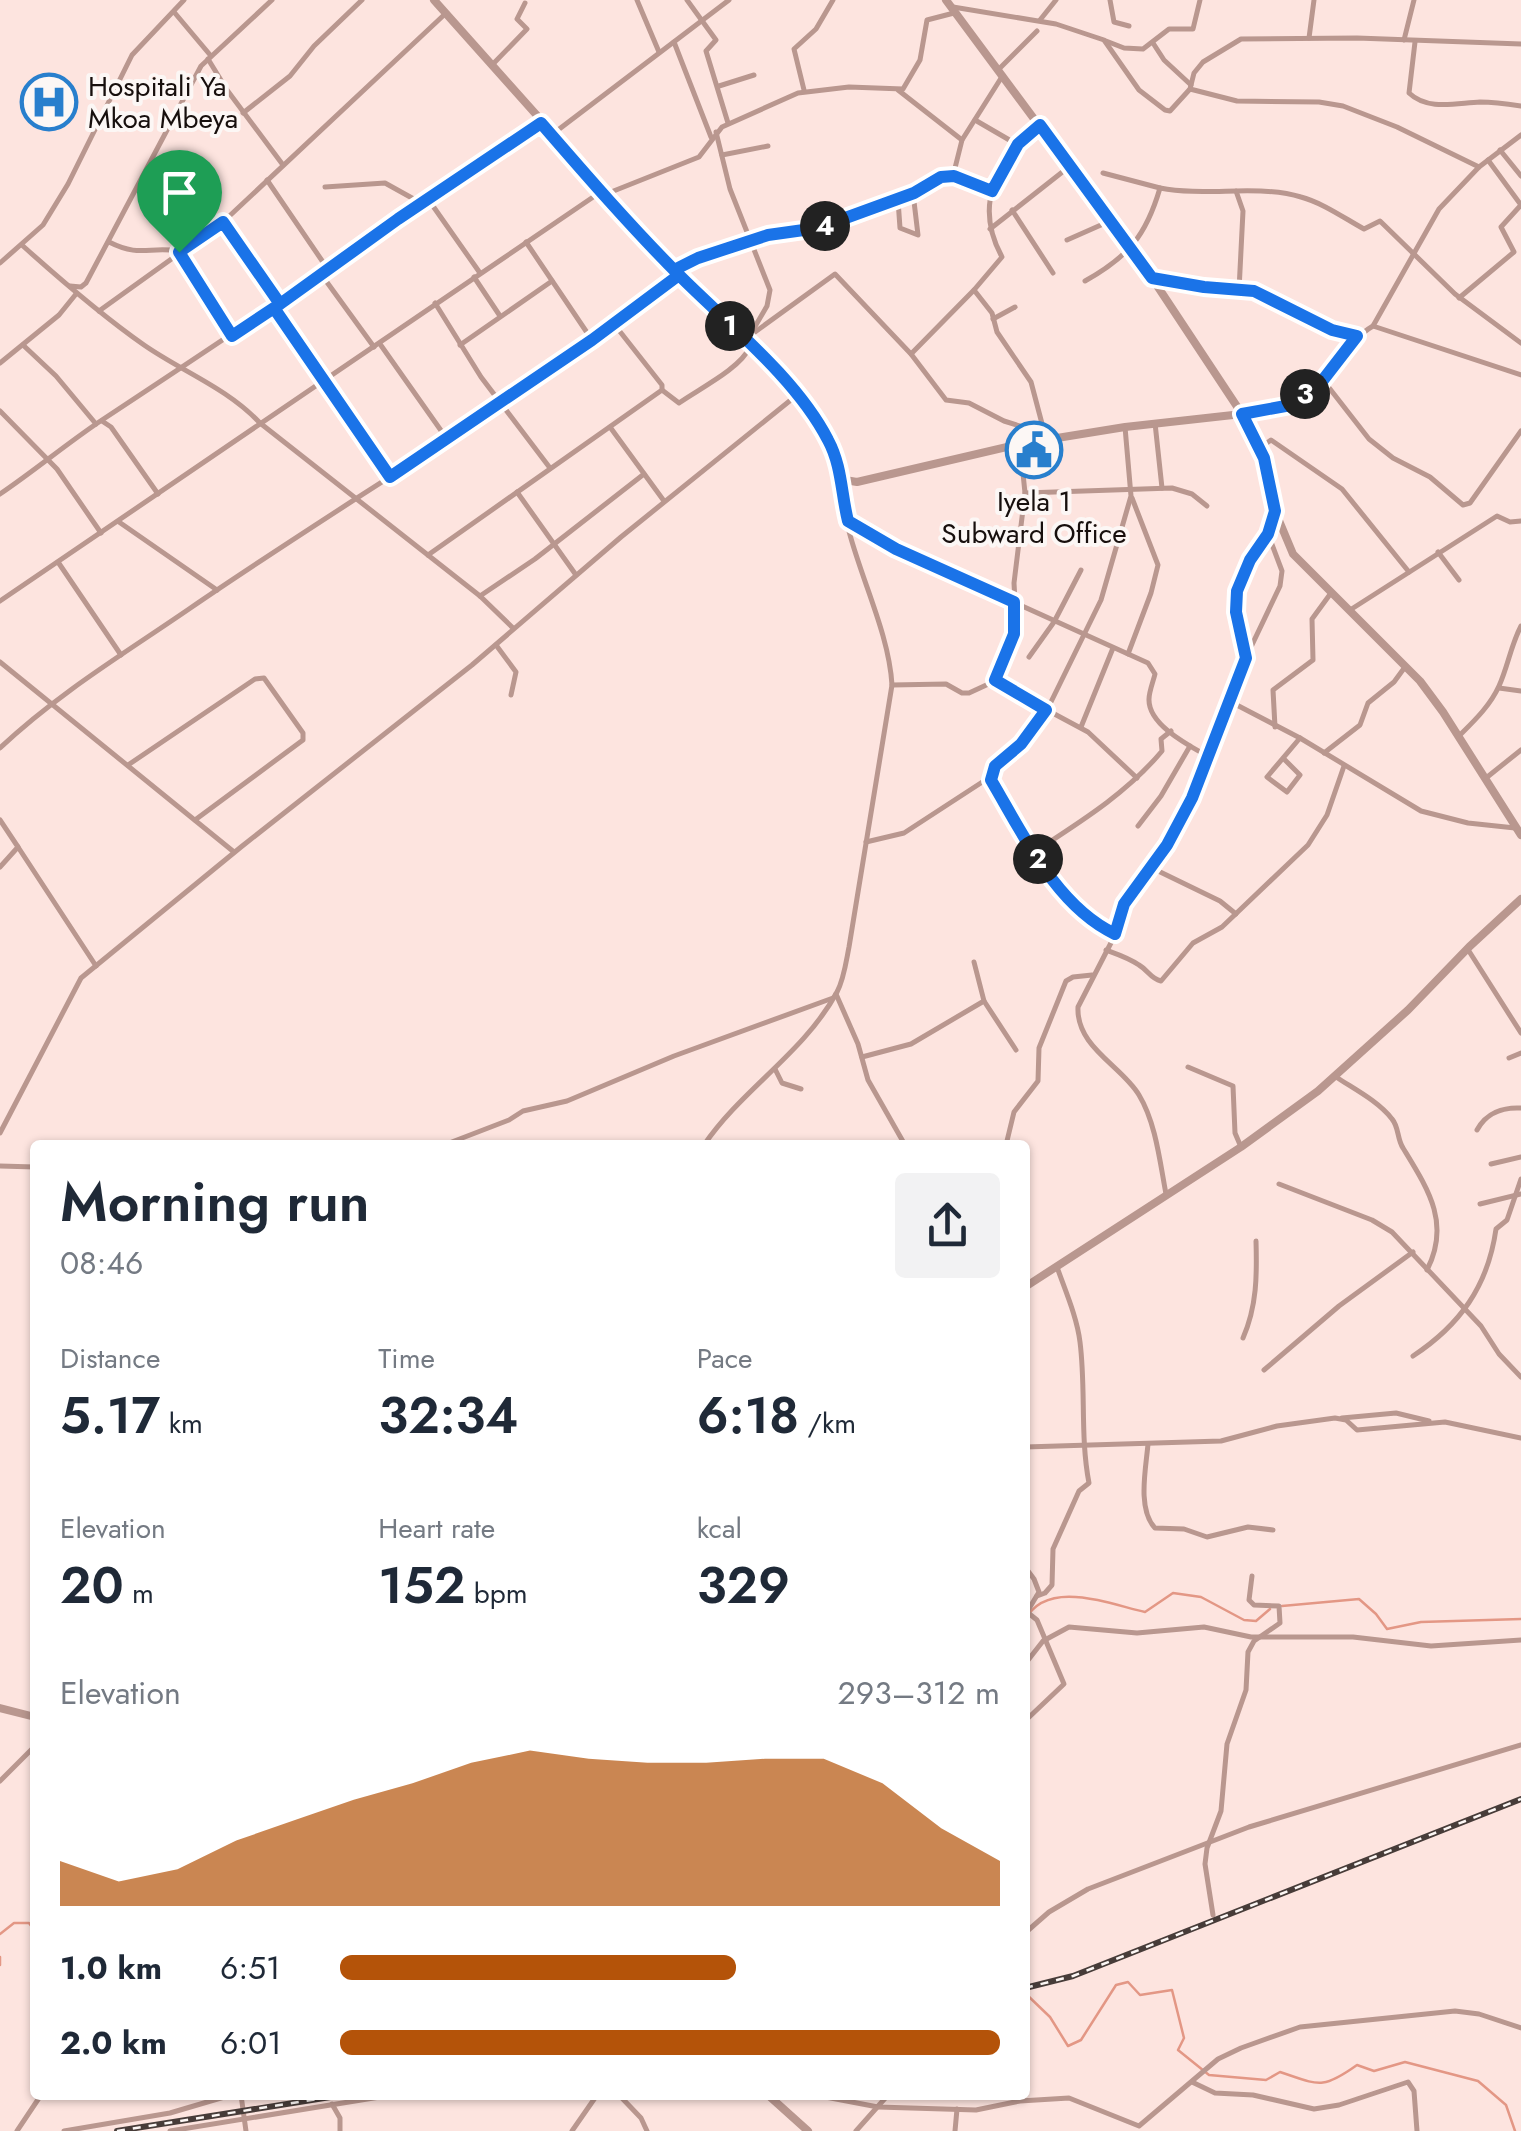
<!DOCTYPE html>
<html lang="en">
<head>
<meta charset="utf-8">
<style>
  :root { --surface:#fff; --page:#f2f2f3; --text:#1f2937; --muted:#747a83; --accent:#b45309 }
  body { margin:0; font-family:Jost,sans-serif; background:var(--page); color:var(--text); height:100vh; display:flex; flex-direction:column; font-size:38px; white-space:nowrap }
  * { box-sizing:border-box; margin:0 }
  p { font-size:32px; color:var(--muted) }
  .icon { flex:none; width:55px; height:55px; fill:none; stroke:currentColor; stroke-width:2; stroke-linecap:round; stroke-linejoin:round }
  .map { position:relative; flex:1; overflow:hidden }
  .sheet { position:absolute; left:30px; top:1140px; width:1000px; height:960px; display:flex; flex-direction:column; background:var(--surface); border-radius:10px; box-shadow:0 2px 8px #0004 }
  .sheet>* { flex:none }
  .pin { position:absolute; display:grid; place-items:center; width:85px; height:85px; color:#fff; margin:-102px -42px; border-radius:50% 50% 50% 0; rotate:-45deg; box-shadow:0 0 10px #0007 }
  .pin .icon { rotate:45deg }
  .km { position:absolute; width:50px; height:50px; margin:-25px; border-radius:50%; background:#222; color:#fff; font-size:28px; line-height:50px; text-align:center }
  .round { display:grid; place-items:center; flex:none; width:105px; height:105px; border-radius:10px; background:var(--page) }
  .overview { display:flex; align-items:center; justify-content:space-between; height:170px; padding:0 30px }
  h1 { font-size:55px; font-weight:600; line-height:75px }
  .figures { display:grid; grid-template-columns:repeat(3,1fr); gap:15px; height:170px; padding:10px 30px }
  .figures div { display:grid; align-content:center }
  .figures b { font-size:50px; font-weight:600 }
  .figures small { font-size:28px; font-weight:400 }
  .figures p { font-size:28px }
  .chart { height:280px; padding:20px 30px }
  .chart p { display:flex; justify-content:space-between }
  .chart svg { width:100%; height:180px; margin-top:10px; fill:var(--accent); opacity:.7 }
  ul { padding:0 30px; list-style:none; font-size:32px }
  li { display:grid; grid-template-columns:160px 120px 1fr; align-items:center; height:75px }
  li i { height:25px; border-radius:12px; background:var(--accent) }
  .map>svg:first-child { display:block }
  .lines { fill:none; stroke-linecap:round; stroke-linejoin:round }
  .stream { stroke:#e39785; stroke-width:2.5 }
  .minor { stroke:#b9978f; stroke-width:5 }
  .tertiary { stroke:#b9978f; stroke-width:8 }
  .rail-casing { stroke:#473c39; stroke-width:6 }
  .rail { stroke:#fcf7f5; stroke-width:2.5; stroke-dasharray:8; stroke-linecap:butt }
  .route-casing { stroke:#fff; stroke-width:20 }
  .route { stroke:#1a73e8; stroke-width:12 }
  .labels { text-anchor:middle; stroke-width:8; stroke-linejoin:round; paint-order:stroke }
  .poi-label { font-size:28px; fill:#170f0d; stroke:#fcf7f5; text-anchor:start }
</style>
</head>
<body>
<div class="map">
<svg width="1521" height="2131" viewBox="0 0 1521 2131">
  <rect width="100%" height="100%" fill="#fde4df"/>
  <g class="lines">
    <g class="stream">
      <polyline points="1282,1606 1359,1599 1376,1614 1387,1629 1421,1622 1521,1619"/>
      <path d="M1025,1620C1047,1578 1109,1604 1145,1612L1173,1593L1201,1597L1244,1620L1256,1621L1270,1609"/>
      <polyline points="0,1934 14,1923 29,1923 35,1931"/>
      <polyline points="0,1957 0,1965"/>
      <path d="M1025,1993L1050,2017L1068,2046L1081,2040L1116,1985L1128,1982L1140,1995L1172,1990L1184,2038L1178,2050L1209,2075L1266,2080L1280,2072C1319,2085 1322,2090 1357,2065L1374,2071L1405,2062L1478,2081L1506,2105L1515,2131"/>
    </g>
    <g class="minor">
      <polyline points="637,0 659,52"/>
      <polyline points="687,0 716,40 706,51 728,123"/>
      <polyline points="1110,0 1114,22 1129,26"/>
      <polyline points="953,7 1056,24 1104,40 1139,90 1165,110 1170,111 1190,89 1194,73 1203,62 1241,39 1357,38 1521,44"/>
      <polyline points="174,12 211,56"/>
      <polyline points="1040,20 1056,0"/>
      <polyline points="1309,38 1314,0"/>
      <polyline points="1404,40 1414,0"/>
      <polyline points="1106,41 1124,48 1143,49 1169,29 1193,29 1200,0"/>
      <polyline points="674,42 711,137"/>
      <path d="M1415,42L1409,93C1428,111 1456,103 1480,102C1493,102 1508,104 1521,106"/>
      <polyline points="1153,43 1164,60 1191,85"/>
      <polyline points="208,59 227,90 283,165"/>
      <polyline points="493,64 527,29 517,19 525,3"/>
      <polyline points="999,69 1037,31"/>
      <polyline points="719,86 754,75"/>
      <polyline points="1190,89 1237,101 1319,102 1343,106 1397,127 1479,167"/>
      <polyline points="804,90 794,49 816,29 833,0"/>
      <polyline points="898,90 962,140"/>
      <polyline points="243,113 290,76 314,46 362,0"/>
      <polyline points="975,120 1018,145"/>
      <path d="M1038,127C995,162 974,206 1002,257L974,290L992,313L997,332L1031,382L1045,435"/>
      <polyline points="716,132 730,189 770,290 767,306 753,330"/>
      <polyline points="554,133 729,0"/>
      <polyline points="1500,150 1521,176"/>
      <polyline points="722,155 768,146"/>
      <polyline points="1103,173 1160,188"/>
      <polyline points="953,176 992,191"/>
      <polyline points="267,180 327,268"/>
      <polyline points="325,187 385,183 421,203"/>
      <polyline points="1236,191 1243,211 1239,290"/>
      <polyline points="606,194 699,157 722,127 798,93 849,87 903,89 920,60 927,20 954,13"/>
      <polyline points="428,199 480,273"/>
      <polyline points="898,200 900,228 918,235 913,193"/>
      <polyline points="1012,210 1053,273"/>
      <polyline points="223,222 280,304"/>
      <polyline points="990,229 1070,166"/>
      <polyline points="1067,240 1110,221"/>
      <path d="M109,242C141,258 148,246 179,251L232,335"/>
      <polyline points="526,242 592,340"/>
      <path d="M23,246C62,281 101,315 144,345C183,372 227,388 260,423L480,596L513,628"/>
      <polyline points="0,263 43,225 68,184 132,55 184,0"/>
      <polyline points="675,270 698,258 768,235 818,228 913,193 941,177 953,176 962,140 1003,75"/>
      <polyline points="321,274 374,347"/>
      <polyline points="474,277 500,316"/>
      <polyline points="1152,278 1203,287 1254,291 1331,330 1357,336"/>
      <path d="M1085,281C1128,257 1146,236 1160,188C1206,197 1258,184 1301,197C1323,203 1344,218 1364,229L1380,221L1455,294L1521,343"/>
      <polyline points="70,286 81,287 86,283 201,66 272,0"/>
      <polyline points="1459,298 1514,252 1501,227 1521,205 1488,160"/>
      <polyline points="435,303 481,377 550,468"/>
      <polyline points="274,309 390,477"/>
      <polyline points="99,311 223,222 445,14"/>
      <polyline points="993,319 1015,307"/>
      <polyline points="1373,326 1439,209 1479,167 1521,135"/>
      <polyline points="744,340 835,274 911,354 946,400 969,403 1004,421 1045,434"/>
      <polyline points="380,344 447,439"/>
      <polyline points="23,345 56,376 96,424"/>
      <polyline points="460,345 552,281"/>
      <polyline points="911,354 974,290"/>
      <polyline points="0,363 59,315 76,294"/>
      <polyline points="1323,380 1369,439 1393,458 1430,477 1463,505 1470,503 1521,431"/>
      <path d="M662,390L679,403C697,390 741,368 749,348"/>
      <polyline points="0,411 57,469 101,533"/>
      <path d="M1242,414C1256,411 1274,411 1288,406C1327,391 1340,345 1373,326L1521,375"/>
      <polyline points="102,421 111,427 158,494"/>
      <polyline points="1155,423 1162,488"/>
      <polyline points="610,427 664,501"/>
      <polyline points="1020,444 1025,493 1014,583 1016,620 995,681 1047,710 1101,600 1131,496 1125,427"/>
      <polyline points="1260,448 1271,440 1342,489 1409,572"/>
      <polyline points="517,492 576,575"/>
      <polyline points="1025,493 1172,488 1192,494 1207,506"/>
      <path d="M0,494C34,471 65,445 99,422C248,324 395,224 541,123"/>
      <polyline points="119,522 217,590"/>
      <path d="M850,522L896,549L1148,663L1155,674C1153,682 1149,692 1149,699C1148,725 1190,746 1209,757"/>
      <polyline points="1438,552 1459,580"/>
      <polyline points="428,555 662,390 662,385 614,324"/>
      <polyline points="58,562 121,655"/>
      <polyline points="480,596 535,559 644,474"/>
      <polyline points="0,601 602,191"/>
      <polyline points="1350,610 1497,516 1510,522 1521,521"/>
      <polyline points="496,645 516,672 511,695"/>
      <polyline points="1128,654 1151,593 1158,565 1132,498"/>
      <polyline points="1245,655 1237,611 1237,591 1251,560 1268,534 1275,511"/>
      <polyline points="1029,657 1054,622 1081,570"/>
      <polyline points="0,662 234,852"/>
      <polyline points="892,685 946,684 962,693 969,693 995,681"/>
      <polyline points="1499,688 1521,691"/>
      <polyline points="1231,702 1300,738 1421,811 1468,823 1515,828"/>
      <polyline points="1081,727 1113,648"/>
      <polyline points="1275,727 1273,690 1313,660 1312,619 1331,593"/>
      <path d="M1459,736C1474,721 1490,706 1499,686C1508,666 1511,645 1521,626"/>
      <path d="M0,748C57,694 125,653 189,609C352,497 524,398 679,275"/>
      <polyline points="1324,753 1360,725 1368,703 1394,682 1405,667"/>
      <polyline points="1283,758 1300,775 1287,792 1267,777 1300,738"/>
      <polyline points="128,765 255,679 264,678 303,733 303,740 195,820"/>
      <polyline points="1486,778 1521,750"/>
      <polyline points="0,820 18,847 0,867"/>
      <polyline points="1138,826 1161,796 1190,746"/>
      <polyline points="866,842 904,833 990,777"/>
      <polyline points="18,847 96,966"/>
      <path d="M1034,852C1080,822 1127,793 1162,751L1161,739L1171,731"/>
      <polyline points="1152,868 1220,901 1236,914"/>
      <polyline points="1115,935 1091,920 1057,887 991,777 995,766 1021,744 1047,710 1088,732 1137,778"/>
      <polyline points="1467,948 1521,1033"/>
      <path d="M1106,950C1117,954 1129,958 1139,965C1149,971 1150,978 1161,981L1193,943L1222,927L1308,845L1327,815L1344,766"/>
      <polyline points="974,962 984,1001 1016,1050"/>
      <polyline points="836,994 858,1044 868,1080 905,1145"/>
      <polyline points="862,1057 911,1044 984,1001"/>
      <polyline points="1509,1058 1521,1053"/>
      <polyline points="1188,1067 1233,1086 1235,1133 1241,1147"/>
      <polyline points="775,1069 782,1083 801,1089"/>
      <path d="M1336,1077C1354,1089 1378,1101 1392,1119C1399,1127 1397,1139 1403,1148C1428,1189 1451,1223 1427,1270"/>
      <path d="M1477,1130C1486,1113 1503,1107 1521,1108"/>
      <polyline points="0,1133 81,978 241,847 472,665 621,537 797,395"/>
      <polyline points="444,1145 509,1120 523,1111 567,1101 674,1056 833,998"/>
      <path d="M704,1145C742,1089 804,1053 837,992C844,979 846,962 849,947L892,685C888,617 840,543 842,480"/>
      <polyline points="1006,1145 1014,1112 1038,1081 1039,1048 1066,981 1073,977 1092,975"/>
      <polyline points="1491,1164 1521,1157"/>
      <polyline points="0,1166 35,1167"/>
      <polyline points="1279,1184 1372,1220 1392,1232 1481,1326 1499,1354 1521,1377"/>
      <path d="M1166,1194C1160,1163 1156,1123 1139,1095C1122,1066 1076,1047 1078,1007L1115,935L1124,905L1167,845L1192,798L1231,702L1241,668L1280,586L1282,571L1268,534"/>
      <polyline points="1480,1204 1521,1194"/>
      <path d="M1243,1338C1257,1306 1257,1275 1256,1241"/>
      <path d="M1413,1356C1460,1325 1488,1286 1496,1229L1507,1220L1521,1179"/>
      <polyline points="1264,1370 1339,1306 1413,1252"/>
      <polyline points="1342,1418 1396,1413 1429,1421"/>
      <path d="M1148,1444C1146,1468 1137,1509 1155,1528L1184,1529L1207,1537L1248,1527L1273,1530"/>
      <polyline points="1025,1447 1221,1441 1277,1426 1335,1418 1346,1420 1357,1430 1445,1422 1521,1438"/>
      <polyline points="1025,1567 1034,1579 1039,1592 1027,1612 1037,1620 1064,1684 1025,1721"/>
      <path d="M1037,1596L1045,1593L1052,1585L1053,1549L1079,1491L1089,1483C1080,1437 1086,1389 1080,1342C1077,1317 1065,1290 1057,1267"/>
      <polyline points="1025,1664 1043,1641 1069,1627 1137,1633 1204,1627 1251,1637 1353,1637 1431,1646 1521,1640"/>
      <polyline points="0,1781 35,1746"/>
      <polyline points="1213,1915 1205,1864 1207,1848 1221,1811 1227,1744 1246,1690 1248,1652 1254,1641 1280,1623 1279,1606 1254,1605 1249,1600 1252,1576"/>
      <polyline points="1025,1933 1049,1912 1088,1889 1249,1827 1521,1745"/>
      <polyline points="1192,2082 1215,2093 1253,2095 1314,2109 1339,2105 1408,2082 1414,2091 1417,2131"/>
      <polyline points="241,2095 246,2131"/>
      <polyline points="619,2095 641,2118 647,2131"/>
      <polyline points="815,2095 878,2107 976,2110 1020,2101 1069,2098 1139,2126 1218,2059 1241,2048 1300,2027 1455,2011 1479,2014 1521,2028"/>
      <polyline points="332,2104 340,2118 340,2131"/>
      <polyline points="17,2131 41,2095"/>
      <polyline points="64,2131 170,2113 231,2095"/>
      <polyline points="170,2131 392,2095"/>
      <polyline points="572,2131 597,2095"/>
      <polyline points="856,2131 888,2095"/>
      <polyline points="955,2131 957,2109"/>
    </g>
    <g class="tertiary">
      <polyline points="434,0 675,270 797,395 827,438 845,480 857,482 1020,444 1125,427 1242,414"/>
      <polyline points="946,0 1152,278 1242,414 1264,458 1275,511 1293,554 1420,681 1443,712 1521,835"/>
      <polyline points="1025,1287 1241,1147 1318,1091 1408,1010 1469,947 1521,899"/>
      <polyline points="0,1708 35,1717"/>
      <polyline points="768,2095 808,2131"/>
    </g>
    <g class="rail-casing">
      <g id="rail">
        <polyline points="1025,1988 1073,1976 1521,1799"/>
        <polyline points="117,2131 343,2095"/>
      </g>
    </g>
    <use href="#rail" class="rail"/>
  </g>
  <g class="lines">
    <g class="route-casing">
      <path id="route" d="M179,252L223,222L280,304L398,219L541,123C586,175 632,228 680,276C728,324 797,379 828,440C842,466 841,493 848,521L896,549L1014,602V634L995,680L1046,710L1021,744L995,766L991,780C1023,834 1056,906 1115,934L1124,904L1167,845L1192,798L1246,658L1236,612L1237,591L1250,560L1268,534L1275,511L1264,458L1242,414L1291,405L1323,380L1357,336L1332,330L1254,291L1204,287L1152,278L1040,125L1018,144L992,191L954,176L941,177L914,193L818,228L768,235L698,258L674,270L679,275L592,340L390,477L274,308L232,336L179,252"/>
    </g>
    <use href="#route" class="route"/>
  </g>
  <defs>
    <g id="hospital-ring" transform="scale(2.875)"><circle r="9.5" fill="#fcf7f5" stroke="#287fcd" stroke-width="1.5"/><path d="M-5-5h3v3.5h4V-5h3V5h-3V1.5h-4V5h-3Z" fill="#287fcd"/></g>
    <g id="civic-ring" transform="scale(2.875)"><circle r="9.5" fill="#fcf7f5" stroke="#287fcd" stroke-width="1.5"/><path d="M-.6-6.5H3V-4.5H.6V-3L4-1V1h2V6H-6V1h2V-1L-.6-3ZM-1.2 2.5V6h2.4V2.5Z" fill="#287fcd"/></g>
  </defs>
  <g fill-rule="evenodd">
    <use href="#hospital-ring" x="49" y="102"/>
    <use href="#civic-ring" x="1034" y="450"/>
  </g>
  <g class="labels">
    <g class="poi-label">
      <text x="88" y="96">Hospitali Ya<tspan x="88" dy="32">Mkoa Mbeya</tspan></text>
      <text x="1034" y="511" text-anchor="middle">Iyela 1<tspan x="1034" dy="32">Subward Office</tspan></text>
    </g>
  </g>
</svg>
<div class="pin" style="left:179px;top:252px;background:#1e9e55"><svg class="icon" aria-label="arrive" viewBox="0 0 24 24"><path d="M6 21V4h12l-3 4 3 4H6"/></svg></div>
<b class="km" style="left:730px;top:326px">1</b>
<b class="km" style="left:1038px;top:859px">2</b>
<b class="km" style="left:1305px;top:394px">3</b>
<b class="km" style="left:825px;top:226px">4</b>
<section class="sheet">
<div class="overview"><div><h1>Morning run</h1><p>08:46</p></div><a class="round"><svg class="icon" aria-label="share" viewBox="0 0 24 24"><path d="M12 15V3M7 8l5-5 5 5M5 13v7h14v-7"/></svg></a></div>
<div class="figures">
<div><p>Distance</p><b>5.17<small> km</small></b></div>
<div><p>Time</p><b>32:34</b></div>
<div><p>Pace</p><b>6:18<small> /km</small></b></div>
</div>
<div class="figures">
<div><p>Elevation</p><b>20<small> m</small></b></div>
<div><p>Heart rate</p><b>152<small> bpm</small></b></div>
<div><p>kcal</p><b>329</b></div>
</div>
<div class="chart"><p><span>Elevation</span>293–312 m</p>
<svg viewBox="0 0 160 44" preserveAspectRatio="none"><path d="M0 44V33L10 38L20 35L30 28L40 23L50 18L60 14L70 9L80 6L90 8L100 9L110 9L120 8L130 8L140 14L150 25L160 33V44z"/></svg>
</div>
<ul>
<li><b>1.0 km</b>6:51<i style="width:60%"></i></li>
<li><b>2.0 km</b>6:01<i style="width:100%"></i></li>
</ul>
</section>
</div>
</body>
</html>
